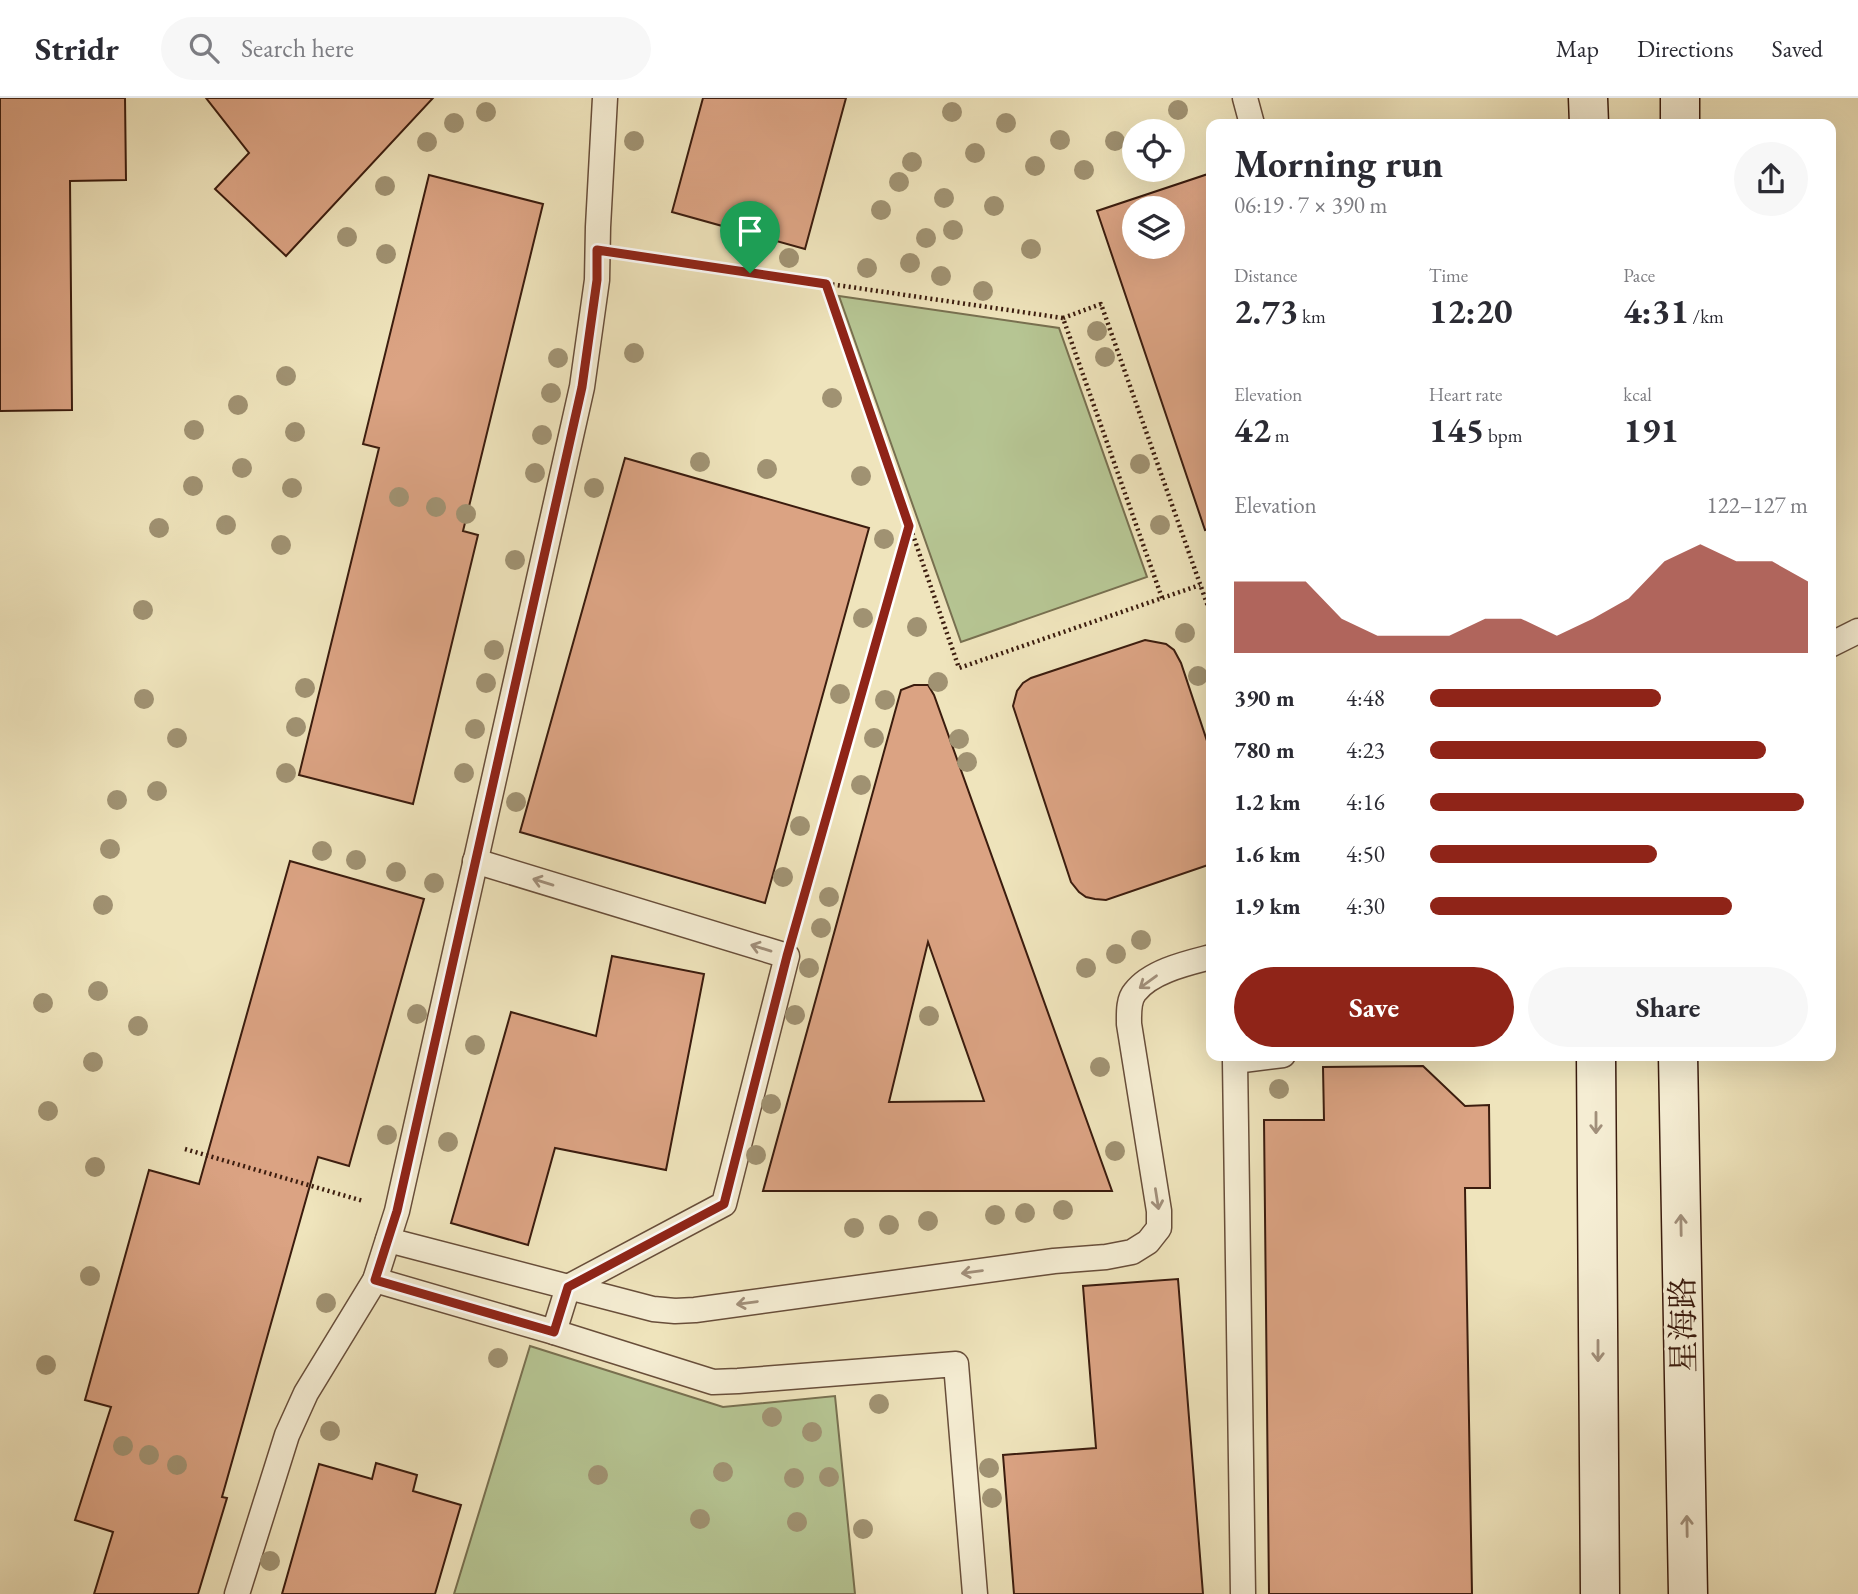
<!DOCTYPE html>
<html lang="en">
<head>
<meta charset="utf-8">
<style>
  :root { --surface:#fff; --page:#f7f7f7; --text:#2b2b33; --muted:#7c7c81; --line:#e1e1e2; --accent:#8f2418 }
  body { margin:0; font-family:"EB Garamond","Noto Serif SC",serif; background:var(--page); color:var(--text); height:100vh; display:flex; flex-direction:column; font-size:26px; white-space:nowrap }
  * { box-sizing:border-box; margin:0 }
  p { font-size:23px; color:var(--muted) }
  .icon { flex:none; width:38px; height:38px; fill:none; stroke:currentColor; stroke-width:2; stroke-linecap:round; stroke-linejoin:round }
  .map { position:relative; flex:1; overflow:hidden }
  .drawer { position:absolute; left:1206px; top:21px; width:630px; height:942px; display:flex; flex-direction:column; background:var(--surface); border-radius:14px; box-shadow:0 7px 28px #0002 }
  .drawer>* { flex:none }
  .tools { position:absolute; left:1122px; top:21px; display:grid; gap:14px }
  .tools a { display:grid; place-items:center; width:63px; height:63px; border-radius:50%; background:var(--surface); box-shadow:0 7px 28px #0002; font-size:35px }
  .pin { position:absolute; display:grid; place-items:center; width:60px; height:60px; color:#fff; margin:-72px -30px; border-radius:50% 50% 50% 0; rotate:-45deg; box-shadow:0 0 7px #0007 }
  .pin .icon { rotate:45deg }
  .round { display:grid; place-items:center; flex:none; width:74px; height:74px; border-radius:37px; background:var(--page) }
  .overview { display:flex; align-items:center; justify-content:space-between; height:119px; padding:0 28px }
  h1 { font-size:38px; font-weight:700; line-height:52px }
  .figures { display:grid; grid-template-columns:repeat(3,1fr); gap:10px; height:119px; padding:7px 28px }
  .figures div { display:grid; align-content:center }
  .figures b { font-size:35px; font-weight:700 }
  .figures small { font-size:19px; font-weight:400 }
  .figures p { font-size:19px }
  .chart { height:196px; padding:14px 28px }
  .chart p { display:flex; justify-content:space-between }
  .chart svg { width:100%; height:126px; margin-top:7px; fill:var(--accent); opacity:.7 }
  .button { display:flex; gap:14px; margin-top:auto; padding:14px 28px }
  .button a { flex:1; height:80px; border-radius:42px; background:var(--accent); color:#fff; font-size:28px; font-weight:700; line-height:80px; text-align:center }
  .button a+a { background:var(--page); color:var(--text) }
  ul { padding:0 28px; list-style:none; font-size:23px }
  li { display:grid; grid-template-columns:112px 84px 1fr; align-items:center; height:52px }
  li i { height:18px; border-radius:9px; background:var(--accent) }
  header { display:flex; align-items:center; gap:42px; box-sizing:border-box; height:98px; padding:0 35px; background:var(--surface); border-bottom:2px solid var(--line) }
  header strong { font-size:33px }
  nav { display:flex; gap:38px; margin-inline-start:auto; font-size:24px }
  .search { width:490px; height:63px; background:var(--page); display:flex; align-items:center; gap:18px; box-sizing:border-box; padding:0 24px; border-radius:38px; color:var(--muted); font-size:26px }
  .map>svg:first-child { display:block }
  .green { fill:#b6c593; stroke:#787050; stroke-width:2 }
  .building { fill:#dba383; stroke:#3b1c0e; stroke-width:2; fill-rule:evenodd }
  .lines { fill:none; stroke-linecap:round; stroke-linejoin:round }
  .lane-casing { stroke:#684e3a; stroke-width:27 }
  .secondary-casing { stroke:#3b1c0e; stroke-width:41 }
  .path { stroke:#3b1c0e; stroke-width:4.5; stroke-dasharray:2 3.5; stroke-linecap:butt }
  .lane { stroke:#f5edd3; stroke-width:24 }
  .secondary { stroke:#f5edd3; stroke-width:38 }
  .tree { fill:#a09272 }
  .oneway { stroke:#a18f7a }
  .route-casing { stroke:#fff; stroke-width:14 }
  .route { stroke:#8f2418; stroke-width:9 }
  .labels { text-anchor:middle; stroke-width:7; stroke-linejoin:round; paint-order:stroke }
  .street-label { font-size:32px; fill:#3b1c0e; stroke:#f5edd3 }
</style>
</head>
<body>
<header>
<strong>Stridr</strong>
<div class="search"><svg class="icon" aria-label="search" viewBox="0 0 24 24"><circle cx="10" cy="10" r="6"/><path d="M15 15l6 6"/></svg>Search here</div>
<nav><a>Map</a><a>Directions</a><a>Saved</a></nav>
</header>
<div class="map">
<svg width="1858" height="1496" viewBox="0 0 1858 1496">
  <rect width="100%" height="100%" fill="#efe4bc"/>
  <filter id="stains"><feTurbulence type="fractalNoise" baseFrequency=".00286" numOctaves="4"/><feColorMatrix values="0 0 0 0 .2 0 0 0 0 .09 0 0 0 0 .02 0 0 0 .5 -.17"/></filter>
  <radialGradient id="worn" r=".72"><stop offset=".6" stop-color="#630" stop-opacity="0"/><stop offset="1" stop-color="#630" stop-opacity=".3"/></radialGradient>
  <g class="green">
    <polygon points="839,198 1059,230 1147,479 961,544"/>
    <polygon points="530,1248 723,1309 835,1298 855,1496 454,1496"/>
  </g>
  <g class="building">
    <polygon points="0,0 125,0 126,82 70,83 72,312 0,313"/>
    <polygon points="206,0 433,0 286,158 215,91 249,55"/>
    <polygon points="703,0 846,0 805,151 672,114"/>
    <path d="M1211,75V431L1205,432L1097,113ZM1134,110H1172V149H1134Z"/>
    <polygon points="429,77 543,106 463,433 478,437 413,706 299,677 379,350 363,346"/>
    <polygon points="625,360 869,430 765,805 520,734"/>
    <polygon points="1145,542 1166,546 1174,552 1181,565 1211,655 1211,766 1106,802 1095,801 1086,799 1079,794 1071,784 1013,608 1017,593 1023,585 1031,580"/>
    <path d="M914,587H928L934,597L1112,1093H763L901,592ZM928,844L984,1003L889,1004Z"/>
    <polygon points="290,763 424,801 349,1068 318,1059 222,1399 227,1400 198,1496 94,1496 113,1434 75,1422 111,1309 85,1302 149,1072 199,1086"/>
    <polygon points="612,858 704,876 666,1072 555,1050 528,1147 451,1125 511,914 596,938"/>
    <polygon points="1423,968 1465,1008 1489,1007 1490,1090 1465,1090 1472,1496 1269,1496 1264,1022 1324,1022 1323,969"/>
    <polygon points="1178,1181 1203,1496 1014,1496 1003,1357 1096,1350 1083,1188"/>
    <polygon points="376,1365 417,1377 413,1393 461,1407 435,1496 282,1496 319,1366 372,1381"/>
  </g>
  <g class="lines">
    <g class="lane-casing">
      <g id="lane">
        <polyline points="1245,0 1252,26"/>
        <polyline points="1830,547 1858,533"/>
        <polyline points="475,763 787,858 724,1106 568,1189 554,1234 713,1284 738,1283 956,1266 975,1496"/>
        <path d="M388,1142L653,1211L675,1213L695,1212L1054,1163L1106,1159L1132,1154L1148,1144L1159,1130V1113L1129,926C1129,916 1128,902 1135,894C1151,873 1188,865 1211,859"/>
        <polyline points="375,1182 554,1234"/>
        <polyline points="237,1496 287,1337 306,1295 375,1182 397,1113 582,289 597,182 598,129 605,0"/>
        <polyline points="1243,1496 1235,963 1283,957"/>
      </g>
    </g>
    <g class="secondary-casing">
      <g id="secondary">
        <polyline points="1588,0 1589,26"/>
        <polyline points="1680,26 1680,0"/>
        <polyline points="1596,957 1600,1496"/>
        <polyline points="1678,957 1688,1496"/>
      </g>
    </g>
    <g class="path">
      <polyline points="631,157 1063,220"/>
      <polyline points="826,186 959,570 1200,487"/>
      <polyline points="1162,500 1063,220 1101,206 1211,517"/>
      <polyline points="797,824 909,428"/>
      <polyline points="185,1051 363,1103"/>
    </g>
    <use href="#lane" class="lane"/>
    <use href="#secondary" class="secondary"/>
  </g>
  <g class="tree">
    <circle cx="1178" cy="12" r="10"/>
    <circle cx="486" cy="14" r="10"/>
    <circle cx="952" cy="14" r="10"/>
    <circle cx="454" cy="25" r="10"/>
    <circle cx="1006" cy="25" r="10"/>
    <circle cx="1060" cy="42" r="10"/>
    <circle cx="634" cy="43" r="10"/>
    <circle cx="1115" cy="43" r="10"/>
    <circle cx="427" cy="44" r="10"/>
    <circle cx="975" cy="55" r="10"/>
    <circle cx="912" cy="64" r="10"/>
    <circle cx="1035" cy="68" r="10"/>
    <circle cx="1084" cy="72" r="10"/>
    <circle cx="899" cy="84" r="10"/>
    <circle cx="385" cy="88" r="10"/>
    <circle cx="944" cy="100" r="10"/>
    <circle cx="994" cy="108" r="10"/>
    <circle cx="881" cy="112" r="10"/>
    <circle cx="953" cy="132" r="10"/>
    <circle cx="347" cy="139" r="10"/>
    <circle cx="926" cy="140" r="10"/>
    <circle cx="1031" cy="151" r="10"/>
    <circle cx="386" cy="156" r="10"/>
    <circle cx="789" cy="160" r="10"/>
    <circle cx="910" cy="165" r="10"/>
    <circle cx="867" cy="170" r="10"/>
    <circle cx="941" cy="178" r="10"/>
    <circle cx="983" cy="193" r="10"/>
    <circle cx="1097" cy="233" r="10"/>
    <circle cx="634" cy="255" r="10"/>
    <circle cx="1105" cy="259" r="10"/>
    <circle cx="558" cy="260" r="10"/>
    <circle cx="286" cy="278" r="10"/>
    <circle cx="551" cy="295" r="10"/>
    <circle cx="832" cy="300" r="10"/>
    <circle cx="238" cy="307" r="10"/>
    <circle cx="194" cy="332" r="10"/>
    <circle cx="295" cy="334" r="10"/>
    <circle cx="542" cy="337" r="10"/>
    <circle cx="700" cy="364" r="10"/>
    <circle cx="1140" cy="366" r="10"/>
    <circle cx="242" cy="370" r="10"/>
    <circle cx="767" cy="371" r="10"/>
    <circle cx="535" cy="375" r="10"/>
    <circle cx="861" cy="378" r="10"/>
    <circle cx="193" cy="388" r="10"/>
    <circle cx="292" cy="390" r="10"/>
    <circle cx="594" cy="390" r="10"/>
    <circle cx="399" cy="399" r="10"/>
    <circle cx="436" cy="409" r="10"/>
    <circle cx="466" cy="416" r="10"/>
    <circle cx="226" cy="427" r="10"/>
    <circle cx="1160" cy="427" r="10"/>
    <circle cx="159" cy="430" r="10"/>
    <circle cx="884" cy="441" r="10"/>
    <circle cx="281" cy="447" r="10"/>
    <circle cx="515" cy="462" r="10"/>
    <circle cx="143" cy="512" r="10"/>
    <circle cx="863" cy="520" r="10"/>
    <circle cx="917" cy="529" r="10"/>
    <circle cx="1185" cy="535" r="10"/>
    <circle cx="494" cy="552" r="10"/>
    <circle cx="1198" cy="578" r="10"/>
    <circle cx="938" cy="584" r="10"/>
    <circle cx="486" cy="585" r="10"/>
    <circle cx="305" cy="590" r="10"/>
    <circle cx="840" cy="596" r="10"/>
    <circle cx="144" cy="601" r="10"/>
    <circle cx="885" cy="602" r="10"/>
    <circle cx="296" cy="629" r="10"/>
    <circle cx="475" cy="631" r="10"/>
    <circle cx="177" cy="640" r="10"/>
    <circle cx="874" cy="640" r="10"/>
    <circle cx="959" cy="641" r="10"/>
    <circle cx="967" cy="664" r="10"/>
    <circle cx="286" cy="675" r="10"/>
    <circle cx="464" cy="675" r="10"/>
    <circle cx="861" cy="687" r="10"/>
    <circle cx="157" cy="693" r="10"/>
    <circle cx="117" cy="702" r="10"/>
    <circle cx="516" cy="704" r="10"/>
    <circle cx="800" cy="728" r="10"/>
    <circle cx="110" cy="751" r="10"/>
    <circle cx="322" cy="753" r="10"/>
    <circle cx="356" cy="762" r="10"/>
    <circle cx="396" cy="774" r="10"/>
    <circle cx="783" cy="779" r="10"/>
    <circle cx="434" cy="785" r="10"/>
    <circle cx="829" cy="799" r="10"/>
    <circle cx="103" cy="807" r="10"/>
    <circle cx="821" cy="830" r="10"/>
    <circle cx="1141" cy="842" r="10"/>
    <circle cx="1116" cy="856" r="10"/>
    <circle cx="809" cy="870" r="10"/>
    <circle cx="1086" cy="870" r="10"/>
    <circle cx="98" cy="893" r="10"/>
    <circle cx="43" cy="905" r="10"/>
    <circle cx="417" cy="916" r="10"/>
    <circle cx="795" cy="917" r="10"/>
    <circle cx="929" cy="918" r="10"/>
    <circle cx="138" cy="928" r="10"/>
    <circle cx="475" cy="947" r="10"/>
    <circle cx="93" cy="964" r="10"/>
    <circle cx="1100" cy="969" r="10"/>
    <circle cx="1279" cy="991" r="10"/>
    <circle cx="771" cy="1006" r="10"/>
    <circle cx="48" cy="1013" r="10"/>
    <circle cx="387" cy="1037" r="10"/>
    <circle cx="448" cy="1044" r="10"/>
    <circle cx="1115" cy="1053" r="10"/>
    <circle cx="756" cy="1057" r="10"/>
    <circle cx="95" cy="1069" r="10"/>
    <circle cx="1063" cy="1112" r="10"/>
    <circle cx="1025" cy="1115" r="10"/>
    <circle cx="995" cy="1117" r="10"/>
    <circle cx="928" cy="1123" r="10"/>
    <circle cx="889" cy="1127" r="10"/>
    <circle cx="854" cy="1130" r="10"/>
    <circle cx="90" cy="1178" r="10"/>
    <circle cx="326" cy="1205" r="10"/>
    <circle cx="498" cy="1260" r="10"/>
    <circle cx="46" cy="1267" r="10"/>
    <circle cx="879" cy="1306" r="10"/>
    <circle cx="772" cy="1319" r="10"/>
    <circle cx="330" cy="1333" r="10"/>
    <circle cx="812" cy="1334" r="10"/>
    <circle cx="123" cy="1348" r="10"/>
    <circle cx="149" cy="1357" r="10"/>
    <circle cx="177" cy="1367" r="10"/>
    <circle cx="989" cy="1370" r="10"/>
    <circle cx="723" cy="1374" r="10"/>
    <circle cx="598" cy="1377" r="10"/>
    <circle cx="829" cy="1379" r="10"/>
    <circle cx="794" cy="1380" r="10"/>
    <circle cx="992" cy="1400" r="10"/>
    <circle cx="700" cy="1421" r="10"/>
    <circle cx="797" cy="1424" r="10"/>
    <circle cx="863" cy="1431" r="10"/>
    <circle cx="270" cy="1463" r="10"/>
  </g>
  <defs><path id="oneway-shaft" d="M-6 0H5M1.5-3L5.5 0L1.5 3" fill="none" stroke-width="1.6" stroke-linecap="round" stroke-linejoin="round" transform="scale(1.75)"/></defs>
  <g class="oneway">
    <use href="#oneway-shaft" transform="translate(543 784) rotate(-163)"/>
    <use href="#oneway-shaft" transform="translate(761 850) rotate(-163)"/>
    <use href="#oneway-shaft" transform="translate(1148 884) rotate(144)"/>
    <use href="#oneway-shaft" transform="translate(1596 1025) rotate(90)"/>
    <use href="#oneway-shaft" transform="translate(1157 1101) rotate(81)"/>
    <use href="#oneway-shaft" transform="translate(1681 1127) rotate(-91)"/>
    <use href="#oneway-shaft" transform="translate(972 1174) rotate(172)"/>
    <use href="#oneway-shaft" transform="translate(747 1205) rotate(172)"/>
    <use href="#oneway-shaft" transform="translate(1598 1253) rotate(90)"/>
    <use href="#oneway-shaft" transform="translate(1687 1428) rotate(-91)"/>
  </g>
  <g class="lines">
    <g class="route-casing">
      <polygon id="route" points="597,152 826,186 909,428 787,858 724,1106 568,1189 554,1234 375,1182 397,1113 582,289 597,182"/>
    </g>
    <use href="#route" class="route"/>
  </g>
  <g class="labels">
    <g class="street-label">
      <text transform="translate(1683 1227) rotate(-91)" y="11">星海路</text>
    </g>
  </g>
  <rect width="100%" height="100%" filter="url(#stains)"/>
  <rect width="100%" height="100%" fill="url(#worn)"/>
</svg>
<div class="tools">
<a><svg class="icon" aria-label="locate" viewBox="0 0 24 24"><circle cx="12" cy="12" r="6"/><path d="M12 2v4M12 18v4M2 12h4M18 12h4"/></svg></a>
<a><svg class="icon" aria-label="layers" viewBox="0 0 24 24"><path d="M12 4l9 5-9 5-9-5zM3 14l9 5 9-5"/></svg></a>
</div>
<div class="pin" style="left:750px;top:175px;background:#1e9e55"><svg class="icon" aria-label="arrive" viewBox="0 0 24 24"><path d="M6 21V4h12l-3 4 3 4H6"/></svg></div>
<section class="drawer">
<div class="overview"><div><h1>Morning run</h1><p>06:19 · 7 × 390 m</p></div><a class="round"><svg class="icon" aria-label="share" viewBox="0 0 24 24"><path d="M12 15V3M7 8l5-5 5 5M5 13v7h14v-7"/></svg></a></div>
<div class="figures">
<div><p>Distance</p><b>2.73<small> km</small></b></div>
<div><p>Time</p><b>12:20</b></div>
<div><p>Pace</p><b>4:31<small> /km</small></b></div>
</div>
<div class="figures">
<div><p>Elevation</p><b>42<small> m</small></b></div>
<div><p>Heart rate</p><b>145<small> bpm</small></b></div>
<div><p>kcal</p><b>191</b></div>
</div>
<div class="chart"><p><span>Elevation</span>122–127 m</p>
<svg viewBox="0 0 160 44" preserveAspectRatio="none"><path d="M0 44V19L10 19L20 19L30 32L40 38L50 38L60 38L70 32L80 32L90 38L100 32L110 25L120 12L130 6L140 12L150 12L160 19V44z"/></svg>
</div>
<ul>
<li><b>390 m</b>4:48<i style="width:61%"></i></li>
<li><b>780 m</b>4:23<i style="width:89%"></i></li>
<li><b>1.2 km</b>4:16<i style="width:99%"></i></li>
<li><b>1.6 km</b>4:50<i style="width:60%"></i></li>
<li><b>1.9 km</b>4:30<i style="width:80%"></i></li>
</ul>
<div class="button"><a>Save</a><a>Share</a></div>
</section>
</div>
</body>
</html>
